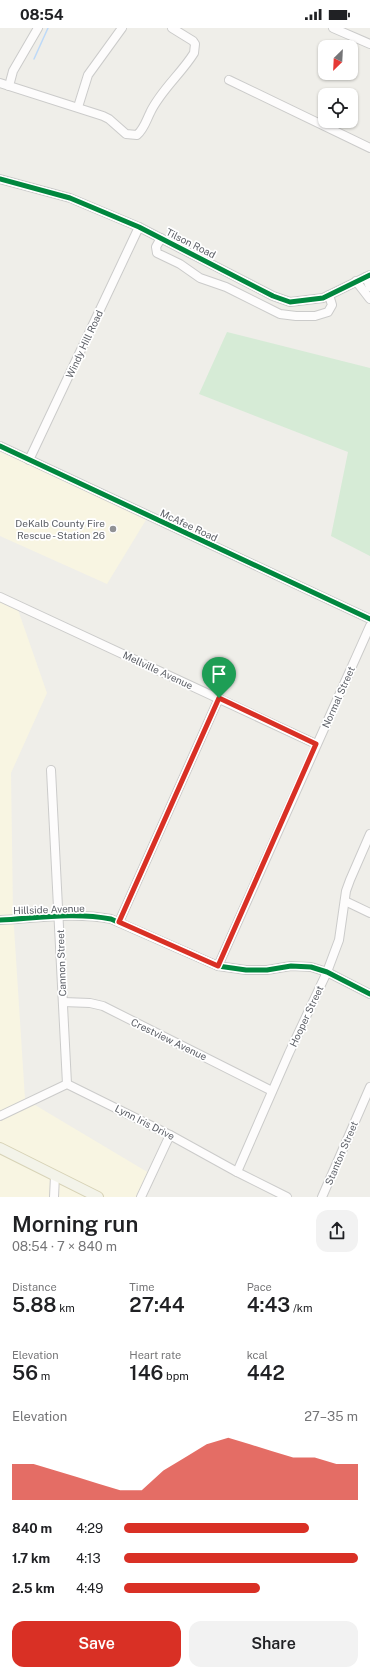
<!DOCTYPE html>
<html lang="en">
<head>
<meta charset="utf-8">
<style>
  :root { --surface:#fff; --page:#f2f2f2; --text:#202124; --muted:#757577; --accent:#d93025 }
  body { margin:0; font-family:"Public Sans",sans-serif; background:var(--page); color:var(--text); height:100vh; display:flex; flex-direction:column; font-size:15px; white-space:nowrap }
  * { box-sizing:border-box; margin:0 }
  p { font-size:13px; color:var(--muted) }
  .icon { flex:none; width:22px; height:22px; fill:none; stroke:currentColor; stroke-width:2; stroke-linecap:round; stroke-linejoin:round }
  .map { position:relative; height:1169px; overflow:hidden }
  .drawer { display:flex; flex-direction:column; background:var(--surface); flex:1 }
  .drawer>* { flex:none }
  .needle { width:26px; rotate:204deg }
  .controls { position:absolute; left:318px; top:12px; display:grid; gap:8px }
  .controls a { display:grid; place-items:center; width:40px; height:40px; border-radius:8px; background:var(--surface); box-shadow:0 1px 3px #0004; font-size:20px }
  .pin { position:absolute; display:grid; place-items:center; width:34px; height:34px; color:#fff; margin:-41px -17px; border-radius:50% 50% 50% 0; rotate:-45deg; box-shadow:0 0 4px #0007 }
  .pin .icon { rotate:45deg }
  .round { display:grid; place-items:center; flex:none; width:42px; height:42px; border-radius:12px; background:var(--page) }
  .headline { display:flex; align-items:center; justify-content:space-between; height:68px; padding:0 12px }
  h1 { font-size:22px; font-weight:600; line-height:30px }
  .figures { display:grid; grid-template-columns:repeat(3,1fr); gap:6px; height:68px; padding:4px 12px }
  .figures div { display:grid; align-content:center }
  .figures b { font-size:20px; font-weight:600 }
  .figures small { font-size:11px; font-weight:400 }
  .figures p { font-size:11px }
  .chart { height:112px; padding:8px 12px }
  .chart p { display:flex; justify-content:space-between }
  .chart svg { width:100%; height:72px; margin-top:4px; fill:var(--accent); opacity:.7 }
  .button { display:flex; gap:8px; margin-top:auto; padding:8px 12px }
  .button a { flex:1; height:46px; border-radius:12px; background:var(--accent); color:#fff; font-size:16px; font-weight:600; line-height:46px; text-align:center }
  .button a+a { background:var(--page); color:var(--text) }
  ul { padding:0 12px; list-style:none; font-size:13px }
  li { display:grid; grid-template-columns:64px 48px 1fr; align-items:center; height:30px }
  li i { height:10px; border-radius:5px; background:var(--accent) }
  .status { display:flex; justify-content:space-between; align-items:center; height:28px; padding:0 20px; background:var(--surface); direction:ltr }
  .status svg { height:11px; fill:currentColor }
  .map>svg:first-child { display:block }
  .commercial { fill:#f8f5e2 }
  .green { fill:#d6ebd6 }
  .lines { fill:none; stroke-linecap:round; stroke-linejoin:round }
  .stream { stroke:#bdd9f8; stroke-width:1.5 }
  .minor-casing { stroke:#cbcbca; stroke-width:10 }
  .major-casing { stroke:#d7d2b6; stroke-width:12 }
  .minor { stroke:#fdfcfc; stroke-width:8 }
  .major { stroke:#f3f3e9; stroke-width:10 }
  .cycleway-casing { stroke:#fff; stroke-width:8 }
  .cycleway { stroke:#00873e; stroke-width:5 }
  .route-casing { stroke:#fff; stroke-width:8 }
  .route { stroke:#d93025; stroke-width:5 }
  .poi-dot { fill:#919295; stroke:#fff; stroke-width:1.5 }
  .labels { text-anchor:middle; stroke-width:3.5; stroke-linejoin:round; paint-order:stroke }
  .street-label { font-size:10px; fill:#5e6168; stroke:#fff }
  .poi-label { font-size:10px; fill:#5e6168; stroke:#fff; text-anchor:end }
</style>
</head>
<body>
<div class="status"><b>08:54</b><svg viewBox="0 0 49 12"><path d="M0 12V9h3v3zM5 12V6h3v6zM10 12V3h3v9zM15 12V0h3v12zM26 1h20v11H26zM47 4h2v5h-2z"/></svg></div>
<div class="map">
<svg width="370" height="1169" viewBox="0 0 370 1169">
  <rect width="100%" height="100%" fill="#efeee9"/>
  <g class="commercial">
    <polygon points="0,417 149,487 107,556 0,508"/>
    <polygon points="0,572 17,579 47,665 11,745 13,884 25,1071 149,1145 137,1169 0,1169"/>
  </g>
  <polygon class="green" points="227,304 370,340 370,528 331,508 348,424 199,366"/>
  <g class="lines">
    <polyline class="stream" points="34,31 48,0"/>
    <g class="minor-casing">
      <g id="minor">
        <polyline points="333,0 370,16"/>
        <polyline points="229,52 370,120"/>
        <path d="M0,55L103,88L109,91L126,106L137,107C144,101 146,93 150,85C160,63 181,46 194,25L195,16L193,13L172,0"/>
        <polyline points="9,58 13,43 38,0"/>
        <polyline points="78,79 88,47 122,0"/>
        <polyline points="0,151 70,170 139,199 273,268 290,274 323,270 370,247"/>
        <polyline points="161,210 156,219 157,225 180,236 200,250 226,259 280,286 296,288 315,288 328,284 332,277 329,267"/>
        <polyline points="366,249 370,259"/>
        <polyline points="356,253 370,271"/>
        <polyline points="0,418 370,591"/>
        <polyline points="29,432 139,199"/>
        <polyline points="0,569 316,716"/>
        <polyline points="51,742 67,1056"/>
        <polyline points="345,873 370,885"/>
        <path d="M0,892C37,890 75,884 111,891L218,938L246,942H267L291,938L311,939L327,944L370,966"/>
        <polyline points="119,894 219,670"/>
        <polyline points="218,938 370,598"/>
        <polyline points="63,974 90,975 103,978 272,1063"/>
        <polyline points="0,1088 67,1056 170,1107 237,1144 287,1169"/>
        <polyline points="237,1144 289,1025 327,944 339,912 346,863 350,852 370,806"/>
        <polyline points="54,1169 55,1148"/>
        <polyline points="141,1169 170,1107"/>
        <polyline points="322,1169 370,1059"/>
      </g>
    </g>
    <g class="major-casing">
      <polyline id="major" points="0,1120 98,1169"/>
    </g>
    <use href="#minor" class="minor"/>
    <use href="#major" class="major"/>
    <g class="cycleway-casing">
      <g id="cycleway">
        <polyline points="0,151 70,170 139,199 273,268 290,274 323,270 370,247"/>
        <polyline points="0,418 370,591"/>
        <path d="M0,892C37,890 75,884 111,891L218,938L246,942H267L291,938L311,939L327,944L370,966"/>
      </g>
    </g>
    <use href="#cycleway" class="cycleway"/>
  </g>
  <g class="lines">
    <g class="route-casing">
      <polygon id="route" points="219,670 316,716 218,938 119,894"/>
    </g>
    <use href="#route" class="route"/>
  </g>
  <circle class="poi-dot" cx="113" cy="501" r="4"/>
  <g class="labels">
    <g class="street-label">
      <text transform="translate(191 215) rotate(27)" y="4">Tilson Road</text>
      <text transform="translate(84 316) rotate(-65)" y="4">Windy Hill Road</text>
      <text transform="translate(189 497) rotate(25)" y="4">McAfee Road</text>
      <text transform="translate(158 642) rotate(25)" y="4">Mellville Avenue</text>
      <text transform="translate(338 669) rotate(-66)" y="4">Normal Street</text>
      <text transform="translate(49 881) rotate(-2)" y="4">Hillside Avenue</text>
      <text transform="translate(61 935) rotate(-92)" y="4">Cannon Street</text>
      <text transform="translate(306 988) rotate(-65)" y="4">Hooper Street</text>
      <text transform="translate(169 1011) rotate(26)" y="4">Crestview Avenue</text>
      <text transform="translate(145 1094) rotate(27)" y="4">Lynn Iris Drive</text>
      <text transform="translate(341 1125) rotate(-67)" y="4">Stanton Street</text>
    </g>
    <g class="poi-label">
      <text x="105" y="499">DeKalb County Fire<tspan x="105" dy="12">Rescue - Station 26</tspan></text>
    </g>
  </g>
</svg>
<div class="controls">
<a><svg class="needle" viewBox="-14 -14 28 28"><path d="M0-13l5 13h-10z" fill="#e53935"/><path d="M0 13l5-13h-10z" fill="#757577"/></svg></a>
<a><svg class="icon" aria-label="locate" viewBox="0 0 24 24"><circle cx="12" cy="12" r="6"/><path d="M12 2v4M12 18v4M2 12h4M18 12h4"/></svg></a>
</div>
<div class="pin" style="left:219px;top:670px;background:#1e9e55"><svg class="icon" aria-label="arrive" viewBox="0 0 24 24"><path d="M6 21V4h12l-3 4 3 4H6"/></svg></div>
</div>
<section class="drawer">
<div class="headline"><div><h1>Morning run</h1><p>08:54 · 7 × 840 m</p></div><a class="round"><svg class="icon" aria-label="share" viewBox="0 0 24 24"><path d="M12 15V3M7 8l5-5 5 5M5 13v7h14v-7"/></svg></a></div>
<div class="figures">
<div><p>Distance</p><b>5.88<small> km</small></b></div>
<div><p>Time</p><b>27:44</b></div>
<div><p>Pace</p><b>4:43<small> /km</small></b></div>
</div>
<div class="figures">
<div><p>Elevation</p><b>56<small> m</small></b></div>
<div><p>Heart rate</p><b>146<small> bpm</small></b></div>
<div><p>kcal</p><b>442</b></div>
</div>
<div class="chart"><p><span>Elevation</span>27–35 m</p>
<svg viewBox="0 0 160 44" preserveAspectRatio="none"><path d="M0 44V22L10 22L20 26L30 30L40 34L50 38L60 38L70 26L80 18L90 10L100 6L110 10L120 14L130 18L140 18L150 22L160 22V44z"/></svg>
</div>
<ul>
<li><b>840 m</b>4:29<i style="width:79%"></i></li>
<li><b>1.7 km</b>4:13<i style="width:100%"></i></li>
<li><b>2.5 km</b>4:49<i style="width:58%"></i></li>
</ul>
<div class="button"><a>Save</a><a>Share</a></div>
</section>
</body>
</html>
